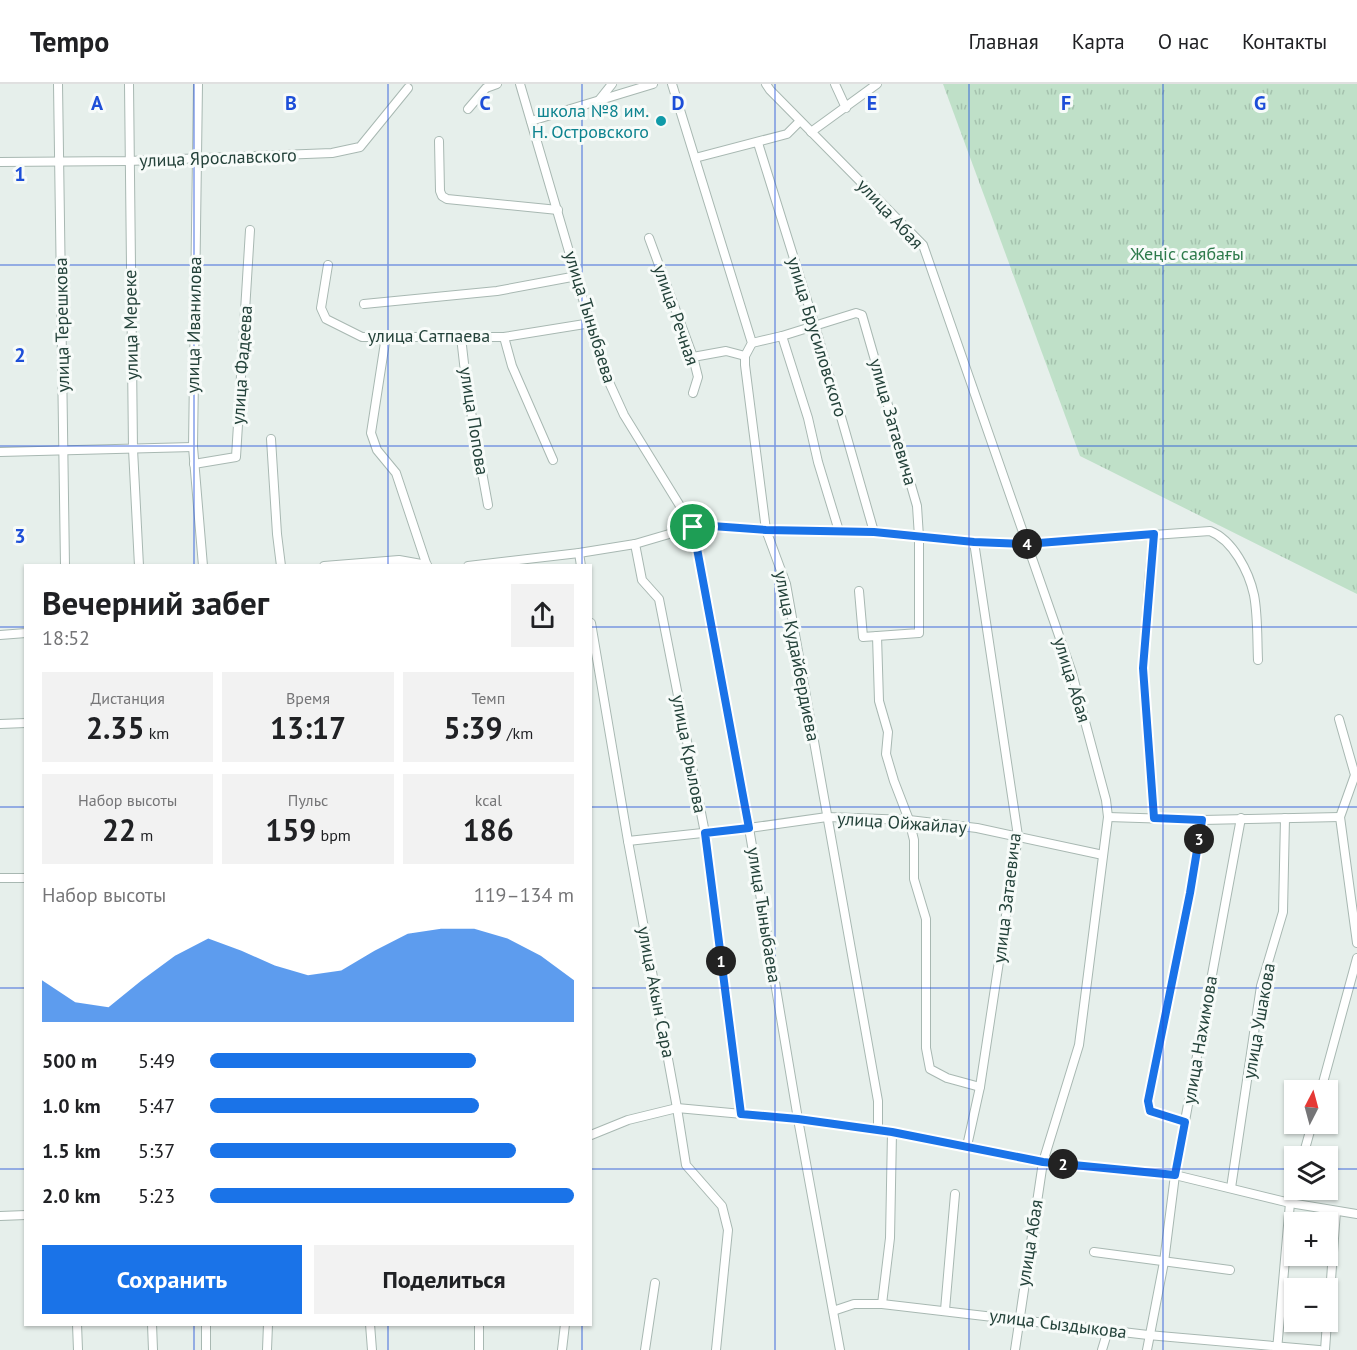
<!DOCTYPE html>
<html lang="ru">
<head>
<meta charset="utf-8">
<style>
  :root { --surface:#fff; --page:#f2f2f2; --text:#202124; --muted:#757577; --line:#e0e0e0; --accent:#1a73e8 }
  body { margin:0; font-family:"PT Sans",sans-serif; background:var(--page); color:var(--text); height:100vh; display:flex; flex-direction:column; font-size:22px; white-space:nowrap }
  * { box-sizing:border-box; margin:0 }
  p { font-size:20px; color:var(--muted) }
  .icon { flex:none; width:33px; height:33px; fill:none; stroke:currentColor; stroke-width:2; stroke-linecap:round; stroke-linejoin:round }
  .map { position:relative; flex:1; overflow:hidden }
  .side { position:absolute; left:24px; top:480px; width:568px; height:762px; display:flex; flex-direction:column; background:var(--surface); border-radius:0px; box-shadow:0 2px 4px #0004 }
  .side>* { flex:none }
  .needle { width:39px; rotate:6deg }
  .tools { position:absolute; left:1284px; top:996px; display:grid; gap:12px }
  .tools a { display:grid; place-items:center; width:54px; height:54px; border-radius:0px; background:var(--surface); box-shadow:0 2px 4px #0004; font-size:30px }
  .pin { position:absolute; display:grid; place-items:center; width:51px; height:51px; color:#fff; margin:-26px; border:3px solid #fff; border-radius:50%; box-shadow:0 2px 6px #0007 }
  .km { position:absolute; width:30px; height:30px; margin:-15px; border-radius:50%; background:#222; color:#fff; font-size:16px; line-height:30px; text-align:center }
  .round { display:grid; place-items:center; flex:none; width:63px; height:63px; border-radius:0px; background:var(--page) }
  .overview { display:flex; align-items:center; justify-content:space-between; height:102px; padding:0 18px }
  h1 { font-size:33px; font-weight:700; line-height:45px }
  .figures { display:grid; grid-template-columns:repeat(3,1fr); gap:9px; height:102px; padding:6px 18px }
  .figures div { display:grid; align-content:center; border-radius:0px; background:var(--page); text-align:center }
  .figures b { font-size:30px; font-weight:700 }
  .figures small { font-size:16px; font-weight:400 }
  .figures p { font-size:16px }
  .chart { height:168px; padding:12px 18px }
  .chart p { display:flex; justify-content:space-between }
  .chart svg { width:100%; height:108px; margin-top:6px; fill:var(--accent); opacity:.7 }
  .cta { display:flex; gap:12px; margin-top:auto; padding:12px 18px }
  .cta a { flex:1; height:69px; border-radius:0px; background:var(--accent); color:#fff; font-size:24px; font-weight:700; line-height:69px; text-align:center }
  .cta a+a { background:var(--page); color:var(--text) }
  ul { padding:0 18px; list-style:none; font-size:20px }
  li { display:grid; grid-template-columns:96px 72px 1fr; align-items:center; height:45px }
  li i { height:15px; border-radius:8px; background:var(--accent) }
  header { display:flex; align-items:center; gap:36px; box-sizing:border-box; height:84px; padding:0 30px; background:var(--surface); border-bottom:2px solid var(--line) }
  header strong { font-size:28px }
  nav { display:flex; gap:33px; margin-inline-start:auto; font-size:21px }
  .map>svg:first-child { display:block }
  .park { fill:url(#park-tufts) }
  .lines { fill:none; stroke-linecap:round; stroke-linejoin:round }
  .minor-casing { stroke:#a8b8b2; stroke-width:10 }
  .minor { stroke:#fff; stroke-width:8 }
  .route-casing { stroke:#fff; stroke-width:12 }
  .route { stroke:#1a73e8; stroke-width:8 }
  .grid { fill:none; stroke:#1d4ed8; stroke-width:1.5; stroke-opacity:0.55 }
  .culture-dot { fill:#0f9aa8; stroke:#f7fbf9; stroke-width:2 }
  .labels { text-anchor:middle; stroke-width:6; stroke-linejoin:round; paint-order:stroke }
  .culture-label { font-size:18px; fill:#0d838f; stroke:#f7fbf9; text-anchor:end }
  .street-label { font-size:18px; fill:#24423a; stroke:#f7fbf9 }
  .park-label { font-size:18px; fill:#2d7a4b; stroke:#f7fbf9 }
  .grid-label { font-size:20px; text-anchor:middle; font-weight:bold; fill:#1d4ed8; stroke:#f7fbf9; stroke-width:6; stroke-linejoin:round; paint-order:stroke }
</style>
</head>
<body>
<header>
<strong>Tempo</strong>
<nav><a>Главная</a><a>Карта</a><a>О нас</a><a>Контакты</a></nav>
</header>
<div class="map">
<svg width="1357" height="1266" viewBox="0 0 1357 1266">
  <defs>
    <pattern id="park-tufts" width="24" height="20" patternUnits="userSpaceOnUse" patternTransform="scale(1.5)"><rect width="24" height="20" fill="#bfe0c8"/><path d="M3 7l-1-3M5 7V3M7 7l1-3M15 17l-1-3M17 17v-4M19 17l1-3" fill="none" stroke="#a4c1ad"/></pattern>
  </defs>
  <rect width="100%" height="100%" fill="#e6efeb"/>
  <polygon class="park" points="943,0 1357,0 1357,510 1080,372"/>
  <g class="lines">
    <g class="minor-casing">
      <g id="minor">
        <polyline points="58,0 65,482"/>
        <polyline points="129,0 133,365 139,482"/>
        <polyline points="198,0 193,363 203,482"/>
        <polyline points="520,0 604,287 624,331 693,443 749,744 798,1035 840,1266"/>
        <polyline points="672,0 752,259 745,272 745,281 766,446 786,500 878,1017 878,1047"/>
        <polyline points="766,0 770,6 923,161 1072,589 1106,716 1108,733 1079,961 1043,1078 1015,1266"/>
        <polyline points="835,0 846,24"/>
        <polyline points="600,15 612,0"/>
        <polyline points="468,25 486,4 497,0"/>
        <polyline points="531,37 653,0"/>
        <polyline points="811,48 877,0"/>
        <polyline points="439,57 440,107 442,112 447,115 558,126"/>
        <polyline points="758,59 815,242 874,448"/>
        <polyline points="695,74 787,50 800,37"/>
        <polyline points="0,78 128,77 332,69 360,63 408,4"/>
        <polyline points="649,154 693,273 698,293 693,309"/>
        <polyline points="328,181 321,224 326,235 362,253 504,253 591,239"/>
        <polyline points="364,220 497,207 577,192"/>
        <polyline points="386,252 371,349 377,366 396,389 427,482"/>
        <polyline points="782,252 808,334 818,378 839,447"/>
        <polyline points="461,253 467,306 488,421"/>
        <polyline points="504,253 512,282 553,376"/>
        <polyline points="752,259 782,252 856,229 862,231 917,422 919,453 919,549 863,553 859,507"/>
        <polyline points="693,273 726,267 745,272"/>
        <polyline points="271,355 277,450 281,482"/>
        <polyline points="0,368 193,363"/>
        <polyline points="194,380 236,373 250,146"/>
        <polyline points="1154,450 1149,496 1143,584 1154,734"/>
        <polyline points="635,460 642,496 659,515 705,749 741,1030"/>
        <polyline points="579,469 581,482"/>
        <polyline points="324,482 399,476 427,481"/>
        <path d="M468,482L579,469L635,460L693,443L712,442L766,446L874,448L974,458L1026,460L1210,447C1233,456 1249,488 1254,511C1258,532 1257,555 1258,576"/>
        <polyline points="591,539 628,757 677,1024 686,1081 722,1122 728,1146 716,1266"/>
        <polyline points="0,551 26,549"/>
        <polyline points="877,552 879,617 888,648 886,670 894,697 909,736 914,756 914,795 926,835 926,964 930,985 947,994 980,1003"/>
        <polyline points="1339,635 1355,691 1340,733 1357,859"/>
        <polyline points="0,640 26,639"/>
        <polyline points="1108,733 1202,736 1340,733"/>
        <polyline points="628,757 749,744 827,733 909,736 977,744 1103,771"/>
        <polyline points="0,794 26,794"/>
        <polyline points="1321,1006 1357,874"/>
        <polyline points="1185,1038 1150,1027 1148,1017 1190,809 1202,736"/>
        <polyline points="591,1051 628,1036 677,1024 798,1035 892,1048 1043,1078 1175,1091 1290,1119 1357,1130"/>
        <polyline points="967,1062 980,1003 1018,752 974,458"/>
        <polyline points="1303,1072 1312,1040"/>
        <polyline points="1231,1104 1261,902 1283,828 1285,734"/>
        <polyline points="0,1132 26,1131"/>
        <polyline points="1094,1168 1230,1186"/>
        <polyline points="882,1220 890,1154 892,1048"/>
        <polyline points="945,1226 955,1110"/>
        <polyline points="833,1227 854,1220 882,1220 1148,1251 1319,1266"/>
        <polyline points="1328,1237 1336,1127"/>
        <polyline points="77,1240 78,1266"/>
        <polyline points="152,1240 153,1266"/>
        <polyline points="370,1240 372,1266"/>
        <polyline points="479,1240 479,1266"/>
        <polyline points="206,1266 206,1240"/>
        <polyline points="267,1266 268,1240"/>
        <polyline points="562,1266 565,1240"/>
        <polyline points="645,1266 655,1199"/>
        <polyline points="1102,1266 1108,1246"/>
        <polyline points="1147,1266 1164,1178 1175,1091 1241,734"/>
        <polyline points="1277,1266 1290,1119 1294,1104"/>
        <polyline points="1325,1266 1327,1238"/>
      </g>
    </g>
    <use href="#minor" class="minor"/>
  </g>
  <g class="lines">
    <g class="route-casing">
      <polygon id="route" points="712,442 766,446 874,448 974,458 1026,460 1154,450 1143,584 1154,734 1202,736 1190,809 1148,1017 1150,1027 1185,1038 1175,1091 1043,1078 892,1048 798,1035 741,1030 705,749 749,744 693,443"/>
    </g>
    <use href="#route" class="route"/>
  </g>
  <path class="grid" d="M194,0V482M388,0V482M582,0V482M775,0V1266M969,0V1266M1163,0V1266M0,181H1357M0,362H1357M0,543H26M591,543H1357M0,723H26M591,723H1357M0,904H26M591,904H1357M0,1085H26M591,1085H1294M1328,1085H1357M194,1240V1266M388,1240V1266M582,1240V1266"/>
  <circle class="culture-dot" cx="661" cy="37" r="6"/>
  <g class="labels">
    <g class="culture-label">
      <text x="649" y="33">школа №8 им.<tspan x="649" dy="21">Н. Островского</tspan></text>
    </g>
    <g class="street-label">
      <text transform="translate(218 74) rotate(-2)" y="6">улица Ярославского</text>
      <text transform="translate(890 130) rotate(47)" y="6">улица Абая</text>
      <text transform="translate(676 231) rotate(71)" y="6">улица Речная</text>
      <text transform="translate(590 233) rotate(73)" y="6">улица Тыныбаева</text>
      <text transform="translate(62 241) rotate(-91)" y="6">улица Терешкова</text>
      <text transform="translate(131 241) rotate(-91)" y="6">улица Мереке</text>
      <text transform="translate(194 241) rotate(-89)" y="6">улица Иванилова</text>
      <text x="429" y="258">улица Сатпаева</text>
      <text transform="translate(817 253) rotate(73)" y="6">улица Брусиловского</text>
      <text transform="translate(242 281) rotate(-86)" y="6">улица Фадеева</text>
      <text transform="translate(474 337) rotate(81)" y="6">улица Попова</text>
      <text transform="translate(893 338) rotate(74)" y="6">улица Затаевича</text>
      <text transform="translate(797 572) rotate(79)" y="6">улица Кудайбердиева</text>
      <text transform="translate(1072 596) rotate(73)" y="6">улица Абая</text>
      <text transform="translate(689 670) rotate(79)" y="6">улица Крылова</text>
      <text transform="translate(902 739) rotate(4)" y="6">улица Ойжайлау</text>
      <text transform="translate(1007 814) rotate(-83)" y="6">улица Затаевича</text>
      <text transform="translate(764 831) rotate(81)" y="6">улица Тыныбаева</text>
      <text transform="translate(656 908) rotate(79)" y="6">улица Акын Сара</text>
      <text transform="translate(1259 937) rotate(-80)" y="6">улица Ушакова</text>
      <text transform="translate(1200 956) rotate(-80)" y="6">улица Нахимова</text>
      <text transform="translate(1030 1159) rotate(-81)" y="6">улица Абая</text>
      <text transform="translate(1058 1240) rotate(7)" y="6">улица Сыздыкова</text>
    </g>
    <g class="park-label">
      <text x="1187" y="176">Жеңіс саябағы</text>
    </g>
  </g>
  <g class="grid-label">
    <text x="97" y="26">A</text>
    <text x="291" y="26">B</text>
    <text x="485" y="26">C</text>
    <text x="678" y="26">D</text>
    <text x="872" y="26">E</text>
    <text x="1066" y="26">F</text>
    <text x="1260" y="26">G</text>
    <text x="20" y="97">1</text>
    <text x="20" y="278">2</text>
    <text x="20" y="459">3</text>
  </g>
</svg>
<div class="tools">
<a><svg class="needle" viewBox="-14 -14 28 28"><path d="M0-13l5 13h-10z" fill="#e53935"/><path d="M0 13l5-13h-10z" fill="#757577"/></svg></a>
<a><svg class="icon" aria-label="layers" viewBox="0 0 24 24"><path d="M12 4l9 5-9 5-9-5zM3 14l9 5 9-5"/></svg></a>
<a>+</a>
<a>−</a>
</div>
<div class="pin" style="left:693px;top:443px;background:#1e9e55"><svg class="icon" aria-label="arrive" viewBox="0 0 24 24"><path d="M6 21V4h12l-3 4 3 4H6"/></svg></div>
<b class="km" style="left:721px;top:877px">1</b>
<b class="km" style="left:1063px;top:1080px">2</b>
<b class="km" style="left:1199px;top:755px">3</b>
<b class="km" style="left:1027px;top:460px">4</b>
<section class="side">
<div class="overview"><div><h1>Вечерний забег</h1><p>18:52</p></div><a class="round"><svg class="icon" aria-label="share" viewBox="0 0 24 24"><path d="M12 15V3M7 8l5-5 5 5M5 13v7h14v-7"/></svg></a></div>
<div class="figures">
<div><p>Дистанция</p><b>2.35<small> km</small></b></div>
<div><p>Время</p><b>13:17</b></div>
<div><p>Темп</p><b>5:39<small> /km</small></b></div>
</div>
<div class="figures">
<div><p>Набор высоты</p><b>22<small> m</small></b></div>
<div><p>Пульс</p><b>159<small> bpm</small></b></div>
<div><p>kcal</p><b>186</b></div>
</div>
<div class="chart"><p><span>Набор высоты</span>119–134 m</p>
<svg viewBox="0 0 160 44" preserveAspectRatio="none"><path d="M0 44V27L10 36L20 38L30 27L40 17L50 10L60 15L70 21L80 25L90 23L100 15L110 8L120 6L130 6L140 10L150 17L160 27V44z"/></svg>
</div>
<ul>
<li><b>500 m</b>5:49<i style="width:73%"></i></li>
<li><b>1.0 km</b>5:47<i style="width:74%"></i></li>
<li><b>1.5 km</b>5:37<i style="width:84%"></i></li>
<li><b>2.0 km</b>5:23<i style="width:100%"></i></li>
</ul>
<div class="cta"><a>Сохранить</a><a>Поделиться</a></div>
</section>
</div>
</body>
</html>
